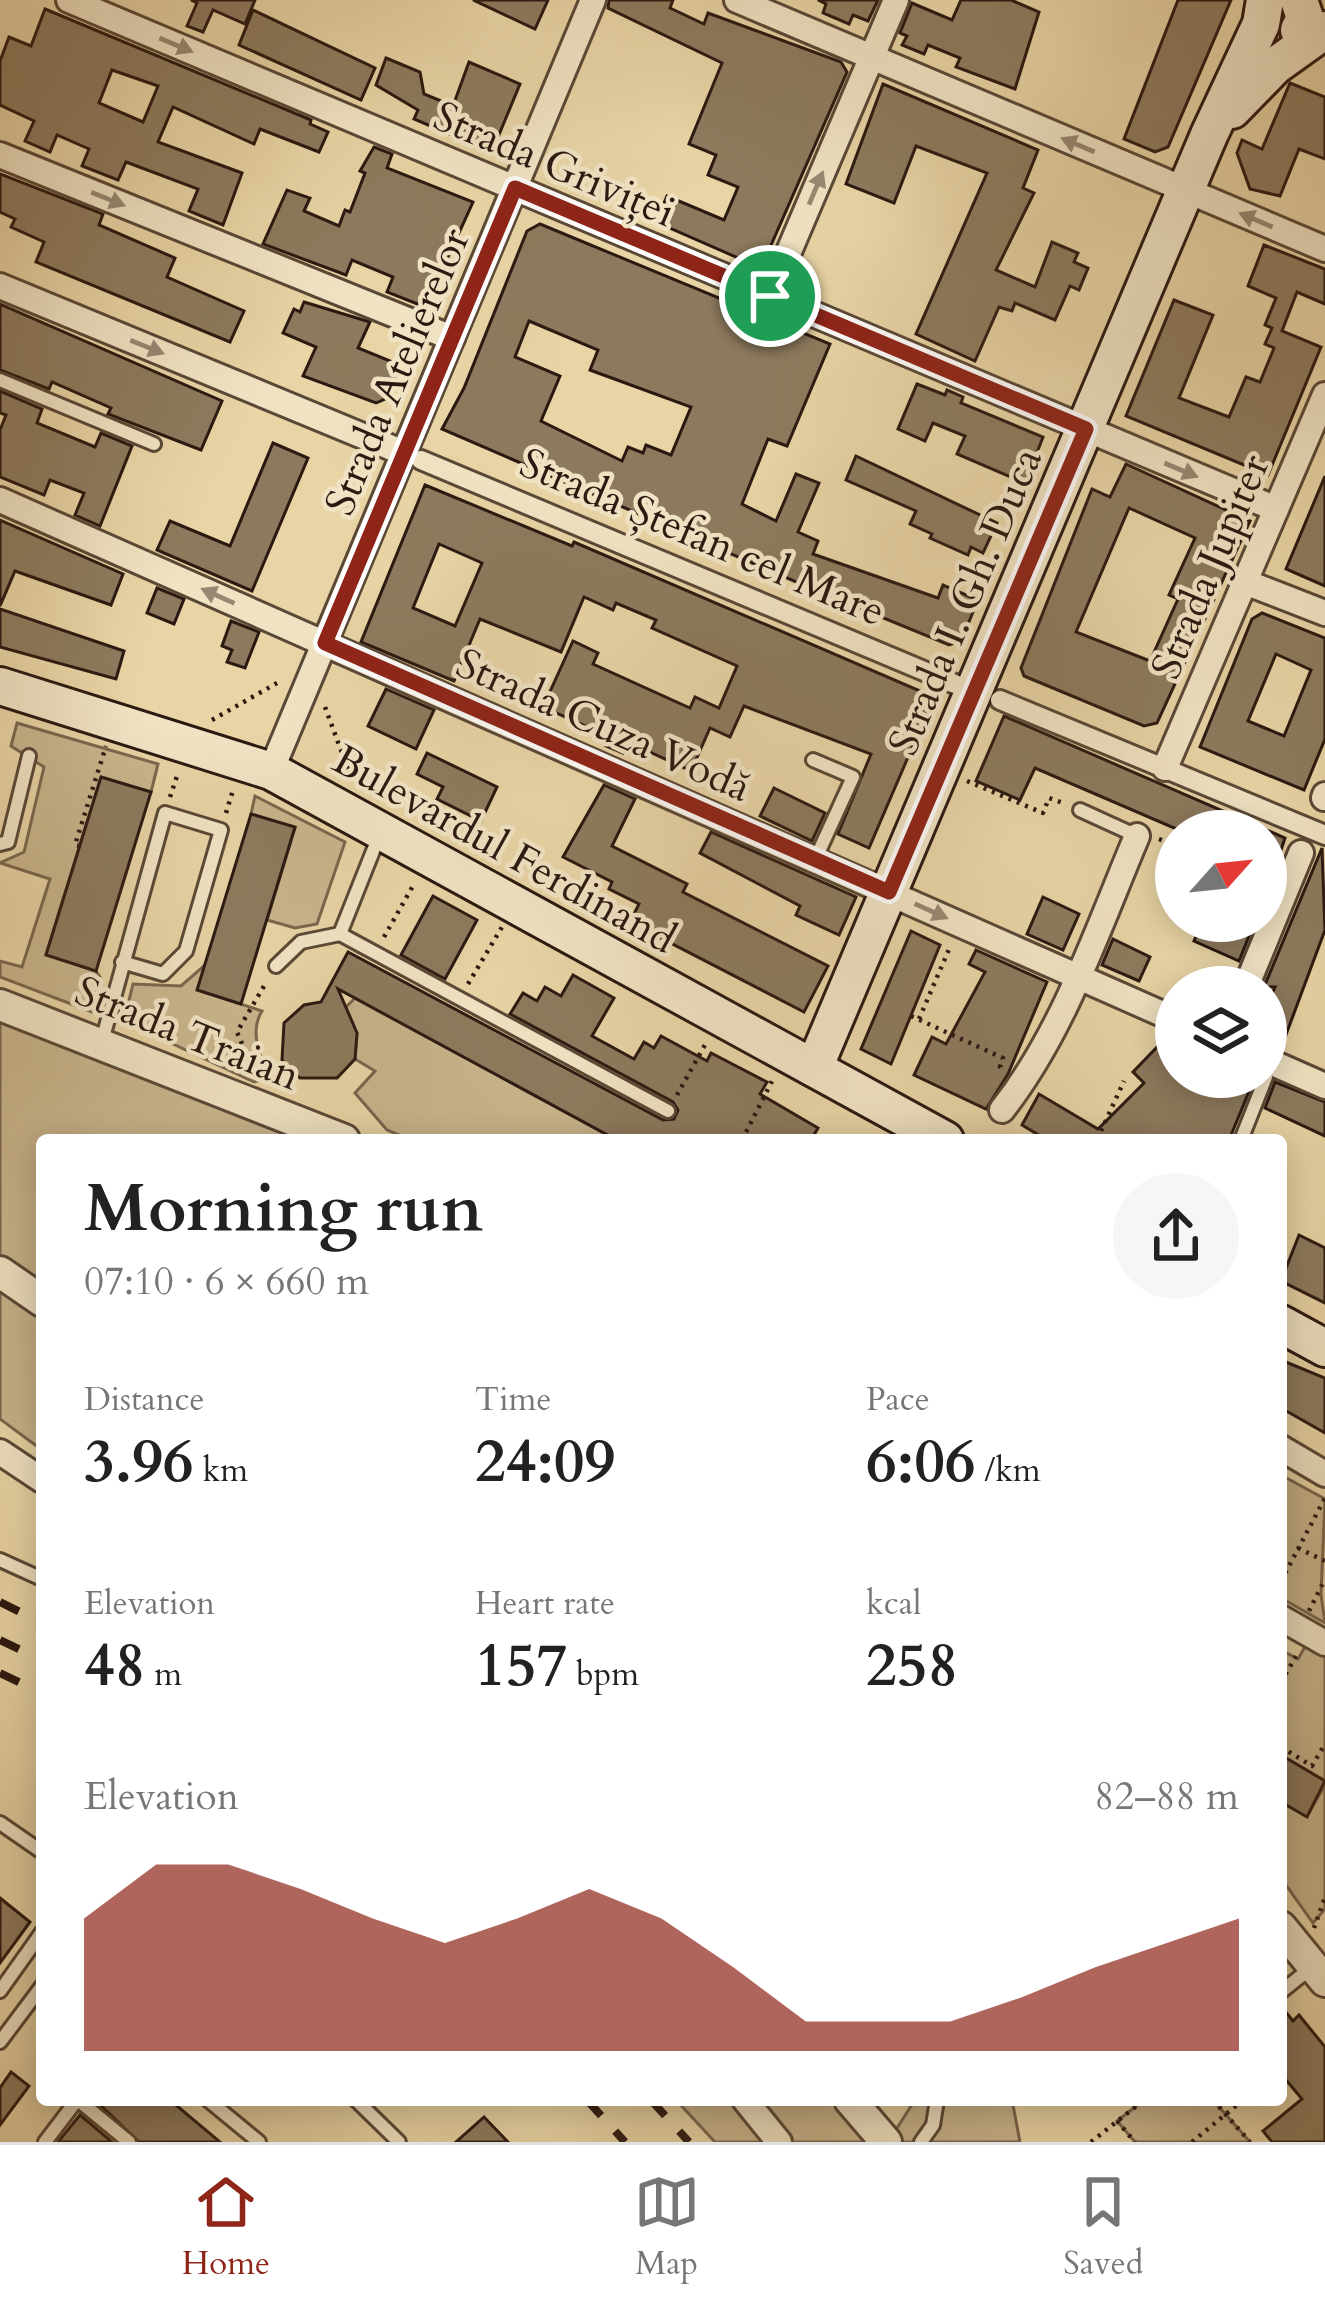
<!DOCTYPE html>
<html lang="en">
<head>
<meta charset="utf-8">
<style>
  :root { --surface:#fff; --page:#f6f6f6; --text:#222; --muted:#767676; --line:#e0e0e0; --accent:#8f2418 }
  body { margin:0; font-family:Cardo,serif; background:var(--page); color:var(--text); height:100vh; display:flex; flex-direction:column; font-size:45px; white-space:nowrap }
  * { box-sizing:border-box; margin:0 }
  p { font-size:39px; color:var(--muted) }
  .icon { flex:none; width:66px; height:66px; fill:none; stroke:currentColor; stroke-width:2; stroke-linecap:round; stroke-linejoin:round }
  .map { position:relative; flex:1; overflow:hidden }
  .details { position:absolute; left:36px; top:1134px; width:1251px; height:972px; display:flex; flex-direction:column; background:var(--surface); border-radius:12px; box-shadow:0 6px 30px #0003 }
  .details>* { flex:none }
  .needle { width:78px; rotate:63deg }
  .controls { position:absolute; left:1155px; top:810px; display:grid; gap:24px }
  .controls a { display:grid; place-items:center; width:132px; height:132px; border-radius:50%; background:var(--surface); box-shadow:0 6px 30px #0003; font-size:60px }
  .pin { position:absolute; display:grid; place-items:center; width:102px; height:102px; color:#fff; margin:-51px; border:6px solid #fff; border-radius:50%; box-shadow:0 3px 12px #0007 }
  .round { display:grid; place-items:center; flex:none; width:126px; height:126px; border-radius:63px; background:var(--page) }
  .head { display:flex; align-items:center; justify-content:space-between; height:204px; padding:0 48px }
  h1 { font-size:66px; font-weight:700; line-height:90px }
  .stats { display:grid; grid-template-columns:repeat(3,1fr); gap:18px; height:204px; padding:12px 48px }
  .stats div { display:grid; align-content:center }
  .stats b { font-size:60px; font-weight:700 }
  .stats small { font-size:33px; font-weight:400 }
  .stats p { font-size:33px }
  .chart { height:336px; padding:24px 48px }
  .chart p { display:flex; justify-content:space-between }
  .chart svg { width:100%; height:216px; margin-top:12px; fill:var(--accent); opacity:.7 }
  .menu { display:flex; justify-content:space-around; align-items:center; height:168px; border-top:3px solid var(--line); background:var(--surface); font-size:33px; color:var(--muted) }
  .menu a { display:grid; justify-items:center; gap:6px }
  .menu .current { color:var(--accent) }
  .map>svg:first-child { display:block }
  .green { fill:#c8b48c; stroke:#7a664e; stroke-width:3 }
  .building { fill:#8d7a5e; stroke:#2b1911; stroke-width:3; fill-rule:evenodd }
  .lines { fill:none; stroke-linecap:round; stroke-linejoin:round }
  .service-casing { stroke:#5a4836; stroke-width:18 }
  .pedestrian-casing { stroke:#5a4836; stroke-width:24 }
  .minor-casing { stroke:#5a4836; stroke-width:30 }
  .tertiary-casing { stroke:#5a4836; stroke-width:36 }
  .secondary-casing { stroke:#2b1911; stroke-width:42 }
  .path { stroke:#2b1911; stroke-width:4.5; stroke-dasharray:3 6; stroke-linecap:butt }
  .service { stroke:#f0e3c4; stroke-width:12 }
  .pedestrian { stroke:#f0e3c4; stroke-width:18 }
  .minor { stroke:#f0e3c4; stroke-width:24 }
  .tertiary { stroke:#f0e3c4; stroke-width:30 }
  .secondary { stroke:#f0e3c4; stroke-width:36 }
  .rail { stroke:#2b1911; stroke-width:8; stroke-dasharray:21 21; stroke-linecap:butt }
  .oneway { fill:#978873 }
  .route-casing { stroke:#fff; stroke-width:24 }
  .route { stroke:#8f2418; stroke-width:15 }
  .labels { text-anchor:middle; stroke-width:9; stroke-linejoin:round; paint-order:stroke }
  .street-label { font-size:42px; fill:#2b1911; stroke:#f0e3c4 }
</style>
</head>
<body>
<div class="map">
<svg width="1325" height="2142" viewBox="0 0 1325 2142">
  <rect width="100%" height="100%" fill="#e8d4a5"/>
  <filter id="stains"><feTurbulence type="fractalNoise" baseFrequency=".00167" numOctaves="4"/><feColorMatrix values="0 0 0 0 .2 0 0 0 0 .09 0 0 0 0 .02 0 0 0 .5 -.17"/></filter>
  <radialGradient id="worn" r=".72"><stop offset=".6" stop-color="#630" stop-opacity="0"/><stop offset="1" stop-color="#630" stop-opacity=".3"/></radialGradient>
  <g class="green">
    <polygon points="17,723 158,764 151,792 101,777 46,954 96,971 100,977 92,1012 0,977 0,961 22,967 50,879 0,863 24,852 44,767 11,746"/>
    <polygon points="255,796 345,842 317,924 295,928 267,920 295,828 251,814"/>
    <path d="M205,965L198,990L262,1011C249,1032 260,1056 269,1078L254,1082L124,1021L133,984L181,986Z"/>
    <polygon points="355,998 611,1137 612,1140 411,1140 387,1130 355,1093 375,1071 355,1059 357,1033 342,1011"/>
    <polygon points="0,1020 305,1140 42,1140 42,1450 0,1419"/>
    <polygon points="1281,1475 1325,1499 1321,1595 1325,1623 1281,1598"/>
    <polygon points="1306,1645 1325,1655 1325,1781 1281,1755 1281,1650 1298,1659"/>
    <polygon points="1325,1785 1325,1909 1313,1923 1281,1878 1281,1802 1307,1816"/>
    <polygon points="676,2100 836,2100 875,2142 715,2142"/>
    <polygon points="915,2100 1012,2100 1020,2142 888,2142"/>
    <polygon points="1144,2100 1213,2100 1250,2142 1135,2142 1117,2121"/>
  </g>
  <g class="building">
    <polygon points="191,0 255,0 245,24 213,10 203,32 187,26 197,3"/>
    <polygon points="473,0 548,0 535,29"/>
    <polygon points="609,0 673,0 670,8 704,24 708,13 841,62 847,72 761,268 656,222 667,196 724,220 738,187 708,175 716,155 689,144 722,63 608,8"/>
    <polygon points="818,0 878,0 868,21 853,15 849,24 823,13 826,4"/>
    <polygon points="961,0 1011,0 1039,12 1015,89 956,67 960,58 928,45 924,54 902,45 907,36 900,33 912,3 952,20"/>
    <polygon points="1178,0 1231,0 1168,147 1155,152 1124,139"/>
    <path d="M45,9L311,120L310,124L328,132L319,152L260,129L254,144L173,107L158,142L242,173L223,225L189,211L198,189L126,162L118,180L82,166L89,149L57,135L50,152L25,141L34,121L0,105V61L9,37L31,46ZM112,70L158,86L143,122L99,103Z"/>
    <polygon points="253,10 375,68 361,100 239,45"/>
    <polygon points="386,58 420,72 424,94 453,106 469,62 520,84 496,142 484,149 414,119 418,110 376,85"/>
    <polygon points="1290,83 1325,97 1325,159 1299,149 1280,196 1250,189 1237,153 1242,140 1262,149"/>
    <polygon points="883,84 1038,150 1023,188 1034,193 996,270 1035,287 1052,242 1078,253 1074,262 1088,268 1079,290 1070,286 1055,320 1015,303 1012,311 999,307 975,361 916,334 987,173 916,146 894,203 846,184"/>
    <polygon points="374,147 392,154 387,168 473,202 429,299 420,305 387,292 393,277 352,260 346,275 263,244 287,190 310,198 304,211 339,226 345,210 350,212 365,173 360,171"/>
    <polygon points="0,174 103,214 99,225 175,258 167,277 244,311 230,342 36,262 44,242 11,227 15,219 0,212"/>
    <path d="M540,224L830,344L787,446L768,439L742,504L776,521L796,474L819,483L798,532L818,541L813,554L938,598L943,585L978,600L961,641L949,645L801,584L442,429L464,388L527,231ZM529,321L598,350L590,370L691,407L671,455L646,445L643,453L628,447L622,461L541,421L560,376L515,357Z"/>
    <polygon points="1264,245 1325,269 1325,304 1297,292 1282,331 1321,347 1268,475 1126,416 1174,300 1213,315 1179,398 1229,417 1246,377 1260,382 1274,348 1265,344 1272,328 1265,325 1276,298 1248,286"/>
    <polygon points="304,302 370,322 358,348 400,365 385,399 376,403 303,376 316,347 283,333 294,309 300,312"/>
    <polygon points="0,304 222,401 201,450 108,414 111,408 52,382 49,389 0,370"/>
    <polygon points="917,384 945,395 947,390 963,397 961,403 1043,437 1025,483 957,454 965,436 933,423 925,441 898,429"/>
    <polygon points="0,391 42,409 37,423 95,447 101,433 132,446 100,526 75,515 84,493 50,480 44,495 0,477 0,430 6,415 0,413"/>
    <polygon points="273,443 308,458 252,591 157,550 170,521 230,546"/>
    <polygon points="856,456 997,523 983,553 971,547 968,555 930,538 932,534 910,524 916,511 846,480"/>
    <path d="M1126,464L1250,521L1157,723L1144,726L1024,676L1021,668L1092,489L1110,497ZM1129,508L1195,538L1169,595L1178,599L1150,661L1076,632Z"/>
    <polygon points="1325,476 1325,586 1286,569"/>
    <path d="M425,485L572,546L574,542L927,694V713L869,848L838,834L871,754L744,706L730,737L710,728L691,771L628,742L623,753L606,746L610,737L543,707L573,641L598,653L593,664L690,708L695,697L719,708L737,666L652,628L656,620L616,603L613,610L584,597L561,652L480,619L454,681L361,642ZM439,544L482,563L455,626L413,608Z"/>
    <polygon points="0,520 123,574 111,605 15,571 0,606"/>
    <polygon points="157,588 184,599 174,624 147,613"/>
    <polygon points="0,609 124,651 116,679 0,647"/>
    <path d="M1262,613L1325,638V739L1304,790L1200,747L1252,619ZM1276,654L1311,670L1284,736L1248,721Z"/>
    <polygon points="231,621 259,632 245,668 227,662 232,650 222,646"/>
    <polygon points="386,689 434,710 416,749 368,726"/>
    <polygon points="1004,716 1285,838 1266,895 1266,831 1181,831 1035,768 1020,800 976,781"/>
    <polygon points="427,753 497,787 481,821 437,799 443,787 417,774"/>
    <polygon points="101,777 151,792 96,971 46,955"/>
    <polygon points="604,785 635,799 612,846 687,884 683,892 828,966 804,1012 630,922 639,904 609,889 612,882 563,857"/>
    <polygon points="774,788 825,813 812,841 760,816"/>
    <polygon points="251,814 295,827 241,1004 197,990"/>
    <polygon points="711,832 856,897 839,935 796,915 800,906 700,853"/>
    <polygon points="1322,848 1325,930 1284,1040 1266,1033 1266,1008 1275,987 1264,987"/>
    <polygon points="433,896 477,920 445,979 401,955"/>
    <polygon points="1043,897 1079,914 1063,950 1027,934"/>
    <polygon points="1203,921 1255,921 1239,961 1194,941"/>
    <polygon points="911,931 940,945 891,1064 861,1049"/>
    <polygon points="1113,939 1150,957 1139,981 1102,965"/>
    <polygon points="976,950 1047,982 1008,1074 986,1109 914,1075 932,1037 946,1044 985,972 969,964"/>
    <polygon points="348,952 663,1120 674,1119 678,1110 673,1102 510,1014 523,993 537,1001 545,987 561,996 573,975 614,998 592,1036 634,1059 644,1042 654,1048 661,1036 707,1061 711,1053 767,1082 760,1094 818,1128 811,1140 617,1140 338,989 357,1033 355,1059 337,1078 300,1078 282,1060 284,1023 304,1005 321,1002"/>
    <polygon points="1162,1042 1176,1056 1176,1077 1255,1077 1229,1140 1047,1140 1022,1125 1039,1094 1098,1129 1144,1083 1133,1072"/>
    <polygon points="1275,1082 1325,1102 1325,1136 1265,1108"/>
    <polygon points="1299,1235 1325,1248 1325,1303 1281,1281"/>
    <polygon points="1281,1360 1325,1378 1325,1433 1281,1408"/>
    <polygon points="1281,1755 1325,1781 1307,1817 1281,1802"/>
    <polygon points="0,1898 30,1922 0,1963"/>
    <polygon points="1281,2006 1293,2021 1299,2015 1325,2047 1325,2142 1272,2142 1263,2131 1302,2099 1281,2074"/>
    <polygon points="11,2072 29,2086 0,2125 0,2088"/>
    <polygon points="95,2100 170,2100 220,2142 139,2142"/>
    <polygon points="80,2115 112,2142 58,2142"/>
    <polygon points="484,2117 508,2142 456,2142"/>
  </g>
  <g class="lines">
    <g class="service-casing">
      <g id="service">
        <polyline points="0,380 154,444"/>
        <polyline points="813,760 853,777 815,860"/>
        <polyline points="1080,810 1137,836"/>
        <polyline points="379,836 340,934 668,1111"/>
        <polyline points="0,844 8,842 29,756"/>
        <polyline points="276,966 301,942 340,934"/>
        <polyline points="102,1041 165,813 221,830 186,951 163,974 122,962"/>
        <polyline points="1241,1140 1266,1077"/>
        <polyline points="0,1560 42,1579"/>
        <polyline points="0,1823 42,1852"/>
        <polyline points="0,1991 42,1932"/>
        <polyline points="1281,1992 1312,1967"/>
        <polyline points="0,2042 42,1986"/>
        <polyline points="78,2100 129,2142"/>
        <polyline points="208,2100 259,2142"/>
        <polyline points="356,2100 399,2142"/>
        <polyline points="45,2142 77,2100"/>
        <polyline points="921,2142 933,2125 937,2100"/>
      </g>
    </g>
    <g class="pedestrian-casing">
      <g id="pedestrian">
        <polyline points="421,460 955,684"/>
        <polyline points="1000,700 1325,835"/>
      </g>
    </g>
    <g class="minor-casing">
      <g id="minor">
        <polyline points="69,0 1276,509"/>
        <polyline points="737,0 1325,249"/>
        <polyline points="0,155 452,338"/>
        <polyline points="0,286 404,453"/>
        <polyline points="770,296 896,0"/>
        <polyline points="0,500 1176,1020"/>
        <polyline points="1245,582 1325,613"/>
        <polyline points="1165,768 1325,395"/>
        <polyline points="271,771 593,0"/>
        <polyline points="1324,798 1325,795"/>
        <polyline points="1246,987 1301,853"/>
        <polyline points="1266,1060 1325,1086"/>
        <path d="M1002,1110C1064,1031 1098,928 1137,836"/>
        <polyline points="1281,1448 1325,1474"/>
        <polyline points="0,1452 42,1480"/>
        <polyline points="1281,1618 1325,1643"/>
        <polyline points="745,2100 779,2142"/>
      </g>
    </g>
    <g class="tertiary-casing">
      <g id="tertiary">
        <polyline points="0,1005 344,1140"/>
        <polyline points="0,1272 42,1301"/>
        <polyline points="1281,1927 1325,1981"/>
        <polyline points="850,2100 886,2142"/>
      </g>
    </g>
    <g class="secondary-casing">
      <g id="secondary">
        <polyline points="1299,30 1305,18 1299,0"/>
        <polyline points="1232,110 1275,66 1325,30"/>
        <polyline points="0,686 271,771 945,1140"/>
        <polyline points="814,1068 1209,135 1261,24 1265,0"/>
        <polyline points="1281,1324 1325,1348"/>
      </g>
    </g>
    <g class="path">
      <polyline points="325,707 352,780"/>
      <polyline points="212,720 277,683"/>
      <polyline points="967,781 1043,813 1049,798 1063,803"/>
      <polyline points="170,797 178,773"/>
      <polyline points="226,813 233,790"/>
      <polyline points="1159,839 1176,846"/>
      <polyline points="80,846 75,845 106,746"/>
      <polyline points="384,937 414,884"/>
      <polyline points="468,984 502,927"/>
      <polyline points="911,1016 1003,1058 1000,1067 1005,1069"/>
      <polyline points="919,1019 950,947"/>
      <polyline points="256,1077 237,1032 267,981"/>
      <polyline points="677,1095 706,1043"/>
      <polyline points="1101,1131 1124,1081"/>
      <polyline points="742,1140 772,1081"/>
      <polyline points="1298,1548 1325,1561"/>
      <polyline points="1281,1581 1325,1498"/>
      <polyline points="1309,1611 1325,1579"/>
      <polyline points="1281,1682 1299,1651"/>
      <polyline points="1281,1747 1312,1766 1325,1744"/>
      <polyline points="1314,1928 1325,1897"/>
      <polyline points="1213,2100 1250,2142"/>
      <polyline points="1117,2121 1135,2142"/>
      <polyline points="1091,2142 1144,2100"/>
      <polyline points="1192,2142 1243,2100"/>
    </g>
    <use href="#service" class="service"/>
    <use href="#pedestrian" class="pedestrian"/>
    <use href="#minor" class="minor"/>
    <use href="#tertiary" class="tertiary"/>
    <use href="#secondary" class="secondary"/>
    <g class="rail">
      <polyline points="0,1602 42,1623"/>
      <polyline points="0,1640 42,1660"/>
      <polyline points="0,1673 42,1693"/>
      <polyline points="587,2100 625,2142"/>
      <polyline points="651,2100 689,2142"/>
    </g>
  </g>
  <defs><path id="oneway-solid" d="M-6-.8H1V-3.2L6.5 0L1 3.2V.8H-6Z" transform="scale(3)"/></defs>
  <g class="oneway">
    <use href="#oneway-solid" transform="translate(176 45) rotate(23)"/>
    <use href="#oneway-solid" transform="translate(1078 145) rotate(-157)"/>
    <use href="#oneway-solid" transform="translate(816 188) rotate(-67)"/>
    <use href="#oneway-solid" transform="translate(108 199) rotate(22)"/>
    <use href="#oneway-solid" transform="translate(1256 220) rotate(-157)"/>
    <use href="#oneway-solid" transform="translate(147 347) rotate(22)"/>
    <use href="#oneway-solid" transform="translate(1181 470) rotate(23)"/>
    <use href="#oneway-solid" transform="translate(218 596) rotate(-156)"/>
    <use href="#oneway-solid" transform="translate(931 911) rotate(24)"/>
  </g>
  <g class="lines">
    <g class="route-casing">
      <polygon id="route" points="515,188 1086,429 889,892 325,643"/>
    </g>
    <use href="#route" class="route"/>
  </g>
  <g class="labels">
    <g class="street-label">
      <text transform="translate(555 163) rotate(23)" y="15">Strada Griviței</text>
      <text transform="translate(396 371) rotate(-67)" y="15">Strada Atelierelor</text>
      <text transform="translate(703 536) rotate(23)" y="15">Strada Ștefan cel Mare</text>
      <text transform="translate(1209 566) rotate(-67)" y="15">Strada Jupiter</text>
      <text transform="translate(964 601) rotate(-67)" y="15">Strada I. Gh. Duca</text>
      <text transform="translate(604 724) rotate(24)" y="15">Strada Cuza Vodă</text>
      <text transform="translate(505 848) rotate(29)" y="15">Bulevardul Ferdinand</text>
      <text transform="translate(188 1032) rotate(22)" y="15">Strada Traian</text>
    </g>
  </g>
  <rect width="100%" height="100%" filter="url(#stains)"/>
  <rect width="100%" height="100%" fill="url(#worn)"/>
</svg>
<div class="controls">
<a><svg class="needle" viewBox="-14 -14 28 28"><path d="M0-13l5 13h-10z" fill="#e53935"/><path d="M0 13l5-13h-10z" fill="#767676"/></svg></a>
<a><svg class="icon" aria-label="layers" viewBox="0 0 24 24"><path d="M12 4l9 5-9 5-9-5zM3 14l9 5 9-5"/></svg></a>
</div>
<div class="pin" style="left:770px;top:296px;background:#1e9e55"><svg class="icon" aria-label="arrive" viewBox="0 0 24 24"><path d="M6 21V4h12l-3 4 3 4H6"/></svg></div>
<section class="details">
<div class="head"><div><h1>Morning run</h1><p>07:10 · 6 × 660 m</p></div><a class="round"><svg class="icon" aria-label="share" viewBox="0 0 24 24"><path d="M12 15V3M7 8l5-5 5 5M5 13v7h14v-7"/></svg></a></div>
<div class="stats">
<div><p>Distance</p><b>3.96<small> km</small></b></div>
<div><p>Time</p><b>24:09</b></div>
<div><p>Pace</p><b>6:06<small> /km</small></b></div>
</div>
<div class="stats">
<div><p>Elevation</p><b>48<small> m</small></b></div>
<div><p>Heart rate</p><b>157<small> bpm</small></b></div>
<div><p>kcal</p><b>258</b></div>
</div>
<div class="chart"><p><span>Elevation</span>82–88 m</p>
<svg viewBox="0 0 160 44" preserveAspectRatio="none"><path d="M0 44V17L10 6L20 6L30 11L40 17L50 22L60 17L70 11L80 17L90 27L100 38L110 38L120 38L130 33L140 27L150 22L160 17V44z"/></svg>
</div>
</section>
</div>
<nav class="menu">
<a class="current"><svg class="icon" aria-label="home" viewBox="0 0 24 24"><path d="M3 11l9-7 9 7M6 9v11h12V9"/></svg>Home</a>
<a><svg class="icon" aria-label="map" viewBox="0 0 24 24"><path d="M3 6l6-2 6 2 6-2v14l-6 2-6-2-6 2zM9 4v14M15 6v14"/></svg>Map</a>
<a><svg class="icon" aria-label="saved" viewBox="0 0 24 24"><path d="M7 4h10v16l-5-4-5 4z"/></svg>Saved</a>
</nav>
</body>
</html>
